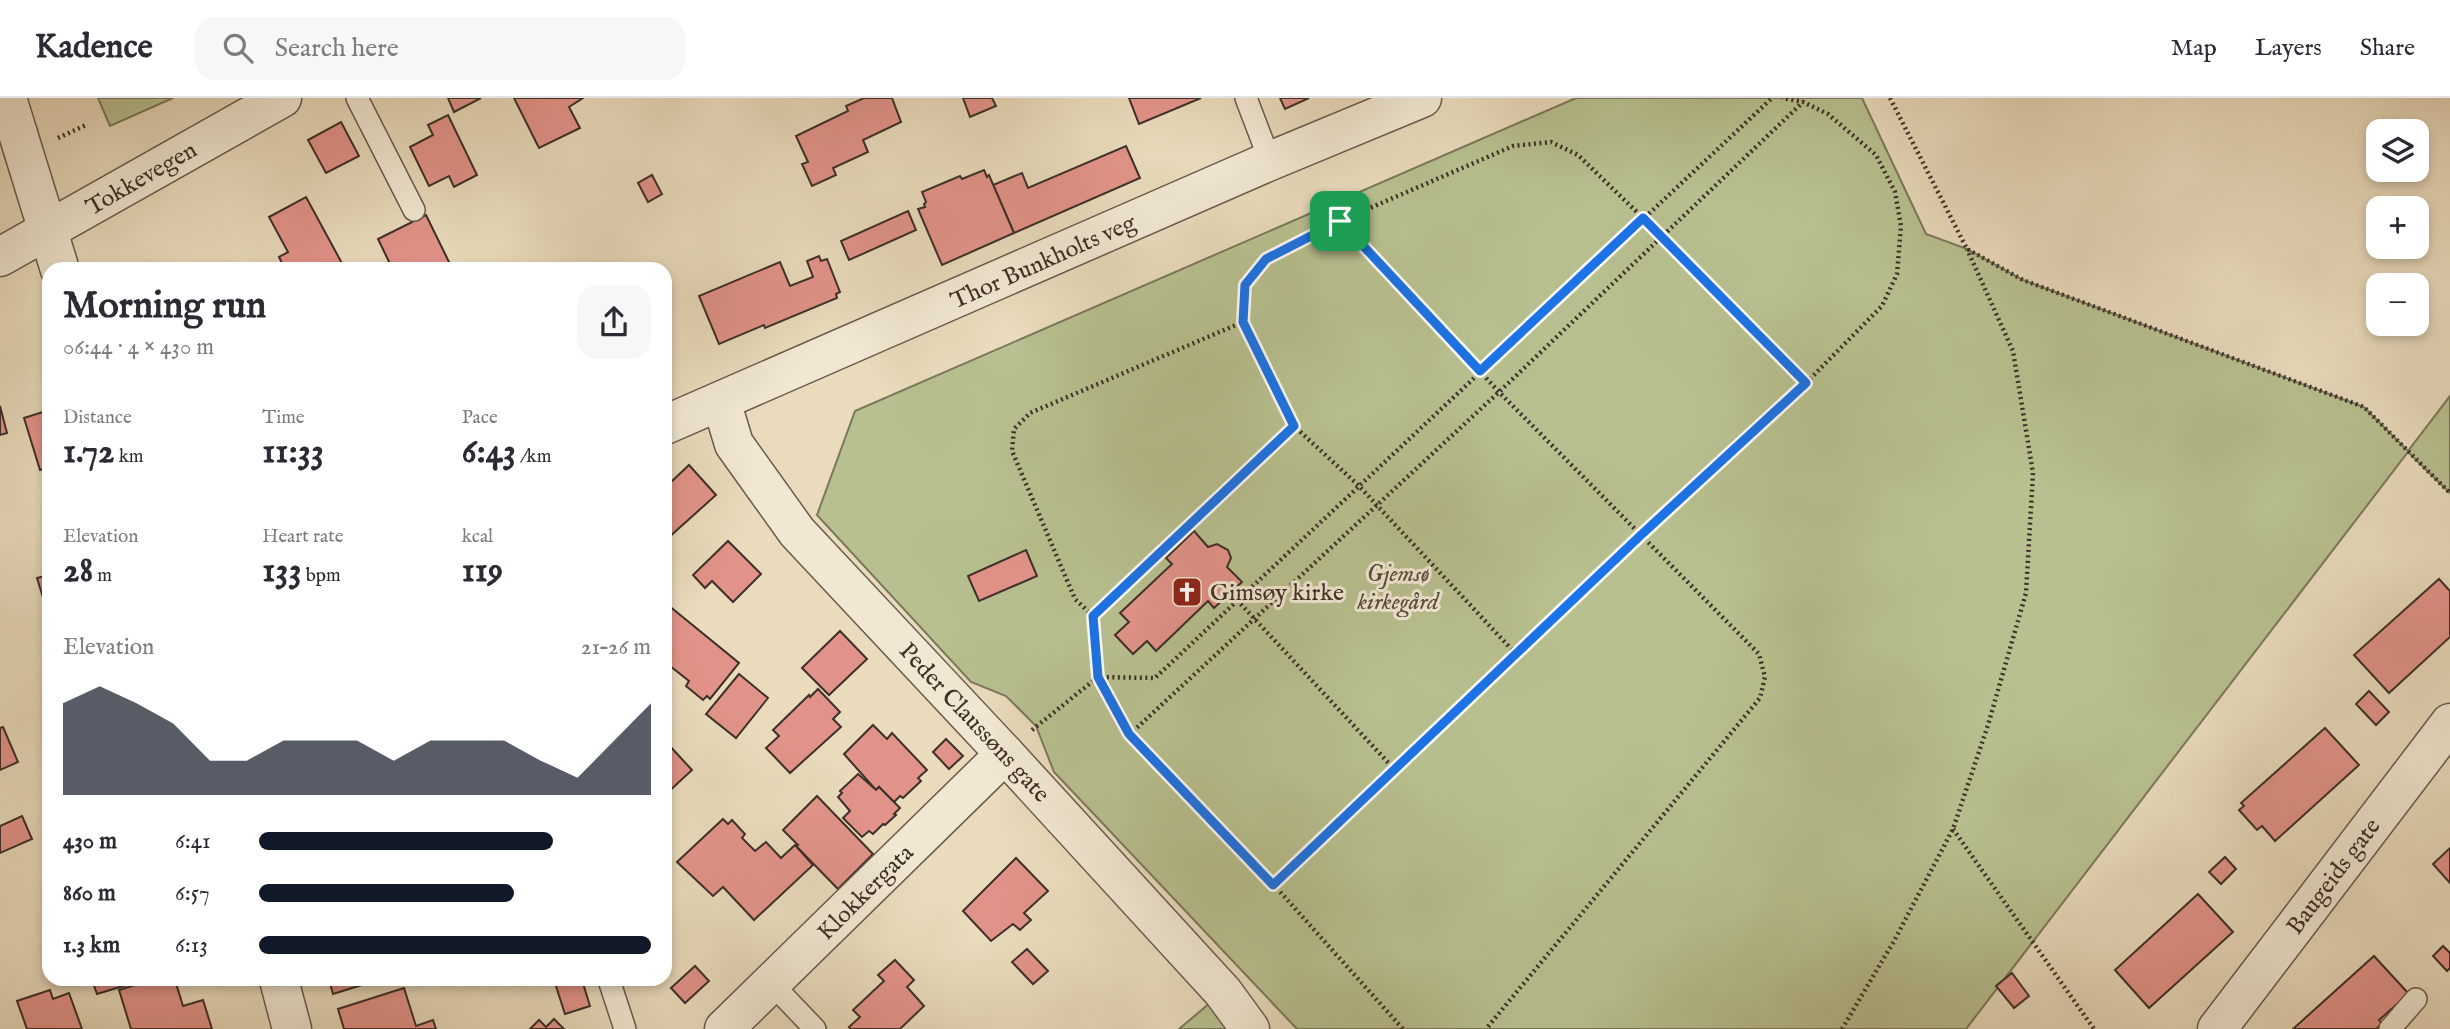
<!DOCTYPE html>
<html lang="en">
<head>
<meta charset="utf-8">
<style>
  :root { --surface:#fff; --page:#f7f7f7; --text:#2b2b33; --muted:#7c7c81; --line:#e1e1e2; --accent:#111827 }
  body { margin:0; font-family:"IM FELL English",serif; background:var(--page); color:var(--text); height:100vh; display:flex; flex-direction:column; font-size:26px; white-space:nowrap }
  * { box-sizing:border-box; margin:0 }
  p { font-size:23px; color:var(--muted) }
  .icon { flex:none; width:38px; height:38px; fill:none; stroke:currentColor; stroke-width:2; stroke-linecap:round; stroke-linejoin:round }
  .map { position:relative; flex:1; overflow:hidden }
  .drawer { position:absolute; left:42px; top:164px; width:630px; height:724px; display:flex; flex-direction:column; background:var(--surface); border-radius:21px; box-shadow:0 4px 10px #0003 }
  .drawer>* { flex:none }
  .controls { position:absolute; left:2366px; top:21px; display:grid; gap:14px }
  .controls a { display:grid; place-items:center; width:63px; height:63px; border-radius:14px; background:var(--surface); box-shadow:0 4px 10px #0003; font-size:35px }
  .pin { position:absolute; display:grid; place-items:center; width:60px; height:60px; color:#fff; margin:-30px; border-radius:14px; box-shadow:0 4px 10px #0006 }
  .round { display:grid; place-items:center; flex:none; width:74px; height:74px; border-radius:21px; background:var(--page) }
  .summary { display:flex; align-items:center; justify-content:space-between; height:119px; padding:0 21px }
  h1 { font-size:38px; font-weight:700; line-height:52px }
  .figures { display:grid; grid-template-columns:repeat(3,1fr); gap:10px; height:119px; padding:7px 21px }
  .figures div { display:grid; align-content:center }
  .figures b { font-size:35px; font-weight:700 }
  .figures small { font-size:19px; font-weight:400 }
  .figures p { font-size:19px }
  .chart { height:196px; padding:14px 21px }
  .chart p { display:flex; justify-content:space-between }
  .chart svg { width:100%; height:126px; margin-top:7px; fill:var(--accent); opacity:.7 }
  ul { padding:0 21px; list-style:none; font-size:23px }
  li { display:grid; grid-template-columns:112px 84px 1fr; align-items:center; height:52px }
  li i { height:18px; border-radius:9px; background:var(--accent) }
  header { display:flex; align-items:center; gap:42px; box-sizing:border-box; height:98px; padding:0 35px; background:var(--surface); border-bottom:2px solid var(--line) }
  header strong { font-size:33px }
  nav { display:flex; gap:38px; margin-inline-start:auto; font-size:24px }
  .search { width:490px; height:63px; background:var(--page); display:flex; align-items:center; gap:18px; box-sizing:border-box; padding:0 24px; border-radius:21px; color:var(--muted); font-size:26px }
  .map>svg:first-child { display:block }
  .green { fill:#b8c08f; stroke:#7a785c; stroke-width:2 }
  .building { fill:#e29389; stroke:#3d2f29; stroke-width:2 }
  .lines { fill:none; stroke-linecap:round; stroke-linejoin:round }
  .lane-casing { stroke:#685a4e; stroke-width:24 }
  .street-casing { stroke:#685a4e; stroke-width:41 }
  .path { stroke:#3d2f29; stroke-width:4.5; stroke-dasharray:2 3.5; stroke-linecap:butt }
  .lane { stroke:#f1e8d3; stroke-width:21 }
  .street { stroke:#f1e8d3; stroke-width:38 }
  .route-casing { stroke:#fff; stroke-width:14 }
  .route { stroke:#1a73e8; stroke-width:9 }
  .labels { text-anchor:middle; stroke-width:6; stroke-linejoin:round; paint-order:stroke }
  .street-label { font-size:24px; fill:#3d2f29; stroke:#f1e8d3 }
  .park-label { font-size:24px; font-style:italic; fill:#564c3d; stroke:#f1e8d3 }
  .poi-label { font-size:24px; fill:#3d2f29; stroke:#f1e8d3; text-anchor:start }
</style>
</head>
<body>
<header>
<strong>Kadence</strong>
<div class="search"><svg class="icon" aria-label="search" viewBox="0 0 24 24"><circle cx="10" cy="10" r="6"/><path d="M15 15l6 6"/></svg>Search here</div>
<nav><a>Map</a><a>Layers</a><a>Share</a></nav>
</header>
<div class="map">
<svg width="2450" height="931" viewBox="0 0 2450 931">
  <rect width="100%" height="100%" fill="#e9dbbc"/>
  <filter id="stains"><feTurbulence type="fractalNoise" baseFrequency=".00286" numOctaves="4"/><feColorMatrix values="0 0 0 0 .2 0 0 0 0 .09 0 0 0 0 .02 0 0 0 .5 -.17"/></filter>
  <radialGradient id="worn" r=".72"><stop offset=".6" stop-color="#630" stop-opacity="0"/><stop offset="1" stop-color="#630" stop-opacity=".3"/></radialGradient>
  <g class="green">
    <polygon points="98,0 173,0 110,28"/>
    <polygon points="1576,0 1862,0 1926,136 1967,151 2023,182 2364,309 2408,353 2450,298 2450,395 2408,354 1966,931 1297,931 1054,674 1036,628 1006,598 971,584 817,417 855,313"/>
    <polygon points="1223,894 1254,931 1179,931"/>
  </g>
  <g class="building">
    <polygon points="448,0 481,0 454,14"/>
    <polygon points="514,0 583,0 569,9 580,30 539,50"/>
    <polygon points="864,0 892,0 901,24 863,42 868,54 833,70 836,77 812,88 802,66 808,64 796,38 848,13 846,8"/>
    <polygon points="963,0 992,0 996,8 970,19"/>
    <polygon points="1129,0 1201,0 1139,26"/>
    <polygon points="1280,0 1309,0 1285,11"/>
    <polygon points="448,17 477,77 454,89 449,78 429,88 410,49 433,37 428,27"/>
    <polygon points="341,24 359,58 326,75 308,42"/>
    <polygon points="1126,48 1140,80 1014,135 993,87 1022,75 1028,90"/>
    <polygon points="984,72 987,79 989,77 1014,135 942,167 918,111 925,109 924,106 926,104 922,94 960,78 962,81"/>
    <polygon points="652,77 662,96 648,104 638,85"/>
    <polygon points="306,99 344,169 340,172 285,172 279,159 288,154 269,119"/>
    <polygon points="908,113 916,132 849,162 841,143"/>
    <polygon points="426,117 450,166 440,172 393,172 378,141"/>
    <polygon points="819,158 821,163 827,161 840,194 836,196 837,200 765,230 764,227 719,246 699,198 780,164 790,188 813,179 807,163"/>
    <polygon points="0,308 7,335 0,337"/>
    <polygon points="49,312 49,369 40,372 24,320"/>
    <polygon points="689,367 716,397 668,440 665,437 665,378 671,384"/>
    <polygon points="1194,433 1208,449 1217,446 1228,452 1231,460 1227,469 1242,484 1214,510 1208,503 1156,553 1147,543 1133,556 1115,537 1129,524 1120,515 1172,466 1166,460"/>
    <polygon points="728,443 761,476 733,504 712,483 705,490 693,477"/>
    <polygon points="1026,452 1037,478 979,503 968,478"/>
    <polygon points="49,477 49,519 37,480"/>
    <polygon points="2439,481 2450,493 2450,539 2389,595 2354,557"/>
    <polygon points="668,507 739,565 710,601 707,598 703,602 686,588 689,583 665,564 665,511"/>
    <polygon points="840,533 867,561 829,597 802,570"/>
    <polygon points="739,576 768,600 736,640 706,616"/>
    <polygon points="818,591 840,614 833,621 841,629 790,675 766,650 779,638 773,632 809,597 810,599"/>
    <polygon points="2369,593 2389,614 2376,627 2356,606"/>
    <polygon points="873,627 887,641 892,635 927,672 918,680 921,683 903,700 900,698 894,704 879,689 876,692 844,656"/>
    <polygon points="3,629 18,664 0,672 0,630"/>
    <polygon points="2325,630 2359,667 2275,743 2262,728 2257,732 2239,712 2244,708 2241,705"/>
    <polygon points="946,641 963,658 949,671 933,654"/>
    <polygon points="668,646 692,672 665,697 665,649"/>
    <polygon points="858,676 876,692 879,689 900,710 894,716 896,717 885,727 883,726 873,736 869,733 862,739 843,720 850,713 838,699 842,695 840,693"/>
    <polygon points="817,698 873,756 838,791 796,748 798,747 783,732"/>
    <polygon points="22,718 32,741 0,755 0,728"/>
    <polygon points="723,721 728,726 732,722 745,736 742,740 755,753 766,744 781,760 795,747 813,767 754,822 723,789 713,798 677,764"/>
    <polygon points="2450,750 2450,785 2433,766"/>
    <polygon points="2225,759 2236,771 2221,786 2209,774"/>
    <polygon points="1016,760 1048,793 1024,815 1031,822 1020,832 1013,826 991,843 963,813"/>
    <polygon points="2198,796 2233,834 2149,910 2115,872"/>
    <polygon points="2443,848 2450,855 2450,870 2447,873 2433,858"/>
    <polygon points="1027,851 1048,873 1033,886 1012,864"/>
    <polygon points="2374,858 2408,895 2400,909 2397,906 2379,922 2382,926 2376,931 2293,931"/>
    <polygon points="895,862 914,882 907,889 924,908 900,931 851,931 849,929 860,919 853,912 884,883 878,877"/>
    <polygon points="695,868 709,883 685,905 671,890"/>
    <polygon points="2012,875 2029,898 2014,910 1996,888"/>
    <polygon points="92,882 143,882 97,896"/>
    <polygon points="151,882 175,882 183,908 203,902 212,931 131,931 119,892"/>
    <polygon points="329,882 378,882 333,896"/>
    <polygon points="554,882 582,882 590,908 565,916"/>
    <polygon points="404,890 416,928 433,922 436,931 344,931 338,911"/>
    <polygon points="50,892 53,901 69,895 82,931 27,931 17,903"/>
    <polygon points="554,921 564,931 530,931 539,922 546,929"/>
  </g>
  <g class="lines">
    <g class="lane-casing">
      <g id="lane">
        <polyline points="357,0 414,112"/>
        <polyline points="1246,0 1270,63"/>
        <polyline points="609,882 625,931"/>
        <polyline points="772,886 815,931"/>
        <polyline points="2390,931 2416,901"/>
      </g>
    </g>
    <g class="street-casing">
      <g id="street">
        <polyline points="7,0 60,172"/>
        <polyline points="0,159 282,0"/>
        <polyline points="721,303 734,346 797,434 1005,656 1223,894 1250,931"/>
        <polyline points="665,327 1270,63 1422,0"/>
        <polyline points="279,882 292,931"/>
        <polyline points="724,931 1005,656"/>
        <polyline points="2217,931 2450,625"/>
      </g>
    </g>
    <g class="path">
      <polyline points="1890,0 1967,151 2023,182 2364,309 2450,395"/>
      <polyline points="58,40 86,27"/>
      <polyline points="1340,123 1499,294 1759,556 1765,579 1760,600 1486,931"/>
      <polyline points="1294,328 1093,518 1098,579 1129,637 1274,787 1403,931"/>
      <polyline points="1237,502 1395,672"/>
      <polyline points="1093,518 1075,501 1012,353 1014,331 1030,315 1243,224"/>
      <polyline points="1516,556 1358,387 1294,328 1243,224 1245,187 1266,161 1340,123 1513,48 1551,44 1578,57 1643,120 1806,285"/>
      <polyline points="1032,632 1098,579 1155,580 1772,0"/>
      <polyline points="1129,637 1499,294 1803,4"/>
      <polyline points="1953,731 2094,931"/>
      <polyline points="1274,787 1641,437 1806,285 1882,208 1897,176 1901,128 1895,94 1876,57 1828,16 1803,4 1782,0"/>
      <polyline points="1842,931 1894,843 1953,731 1988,627 2026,495 2033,375 2013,253 1967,151"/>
    </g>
    <use href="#lane" class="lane"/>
    <use href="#street" class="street"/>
  </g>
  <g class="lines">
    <g class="route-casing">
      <polygon id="route" points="1643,120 1806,285 1641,437 1273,787 1129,636 1098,579 1093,518 1294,328 1243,224 1245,187 1266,161 1340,123 1480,273"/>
    </g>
    <use href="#route" class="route"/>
  </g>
  <defs>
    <g id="church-square" transform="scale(1.575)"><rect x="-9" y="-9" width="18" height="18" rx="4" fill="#8f2418" stroke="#f1e8d3"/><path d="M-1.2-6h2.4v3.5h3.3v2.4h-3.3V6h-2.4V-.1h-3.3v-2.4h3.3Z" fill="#fff"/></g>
  </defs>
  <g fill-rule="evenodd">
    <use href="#church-square" x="1187" y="494"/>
  </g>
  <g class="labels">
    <g class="street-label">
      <text transform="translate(141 80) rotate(-30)" y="8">Tokkevegen</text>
      <text transform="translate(1043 163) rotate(-24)" y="8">Thor Bunkholts veg</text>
      <text transform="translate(975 624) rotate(47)" y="8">Peder Claussøns gate</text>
      <text transform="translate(2333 778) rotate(-53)" y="8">Baugeids gate</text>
      <text transform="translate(865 794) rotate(-45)" y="8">Klokkergata</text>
    </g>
    <g class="park-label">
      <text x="1398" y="483">Gjemsø<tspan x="1398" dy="28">kirkegård</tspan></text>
    </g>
    <g class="poi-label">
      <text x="1210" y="502">Gimsøy kirke</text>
    </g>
  </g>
  <rect width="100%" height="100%" filter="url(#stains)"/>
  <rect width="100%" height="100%" fill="url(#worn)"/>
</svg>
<div class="controls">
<a><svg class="icon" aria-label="layers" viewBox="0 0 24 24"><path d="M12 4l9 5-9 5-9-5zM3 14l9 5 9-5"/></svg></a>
<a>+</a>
<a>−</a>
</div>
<div class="pin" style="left:1340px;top:123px;background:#1e9e55"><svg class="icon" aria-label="arrive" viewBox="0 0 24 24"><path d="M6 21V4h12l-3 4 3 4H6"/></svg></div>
<section class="drawer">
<div class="summary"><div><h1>Morning run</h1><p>06:44 · 4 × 430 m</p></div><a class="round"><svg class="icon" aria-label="share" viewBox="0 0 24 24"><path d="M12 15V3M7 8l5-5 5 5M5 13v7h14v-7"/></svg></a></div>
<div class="figures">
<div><p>Distance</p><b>1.72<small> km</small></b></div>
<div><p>Time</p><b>11:33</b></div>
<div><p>Pace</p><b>6:43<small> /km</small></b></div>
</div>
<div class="figures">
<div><p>Elevation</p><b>28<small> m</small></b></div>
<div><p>Heart rate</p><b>133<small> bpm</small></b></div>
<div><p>kcal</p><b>119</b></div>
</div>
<div class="chart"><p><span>Elevation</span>21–26 m</p>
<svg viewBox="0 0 160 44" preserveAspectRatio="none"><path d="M0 44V12L10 6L20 12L30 19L40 32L50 32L60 25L70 25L80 25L90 32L100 25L110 25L120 25L130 32L140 38L150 25L160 12V44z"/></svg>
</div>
<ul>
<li><b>430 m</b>6:41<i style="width:75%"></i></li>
<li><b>860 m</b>6:57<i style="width:65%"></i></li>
<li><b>1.3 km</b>6:13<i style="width:100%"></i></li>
</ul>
</section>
</div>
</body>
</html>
